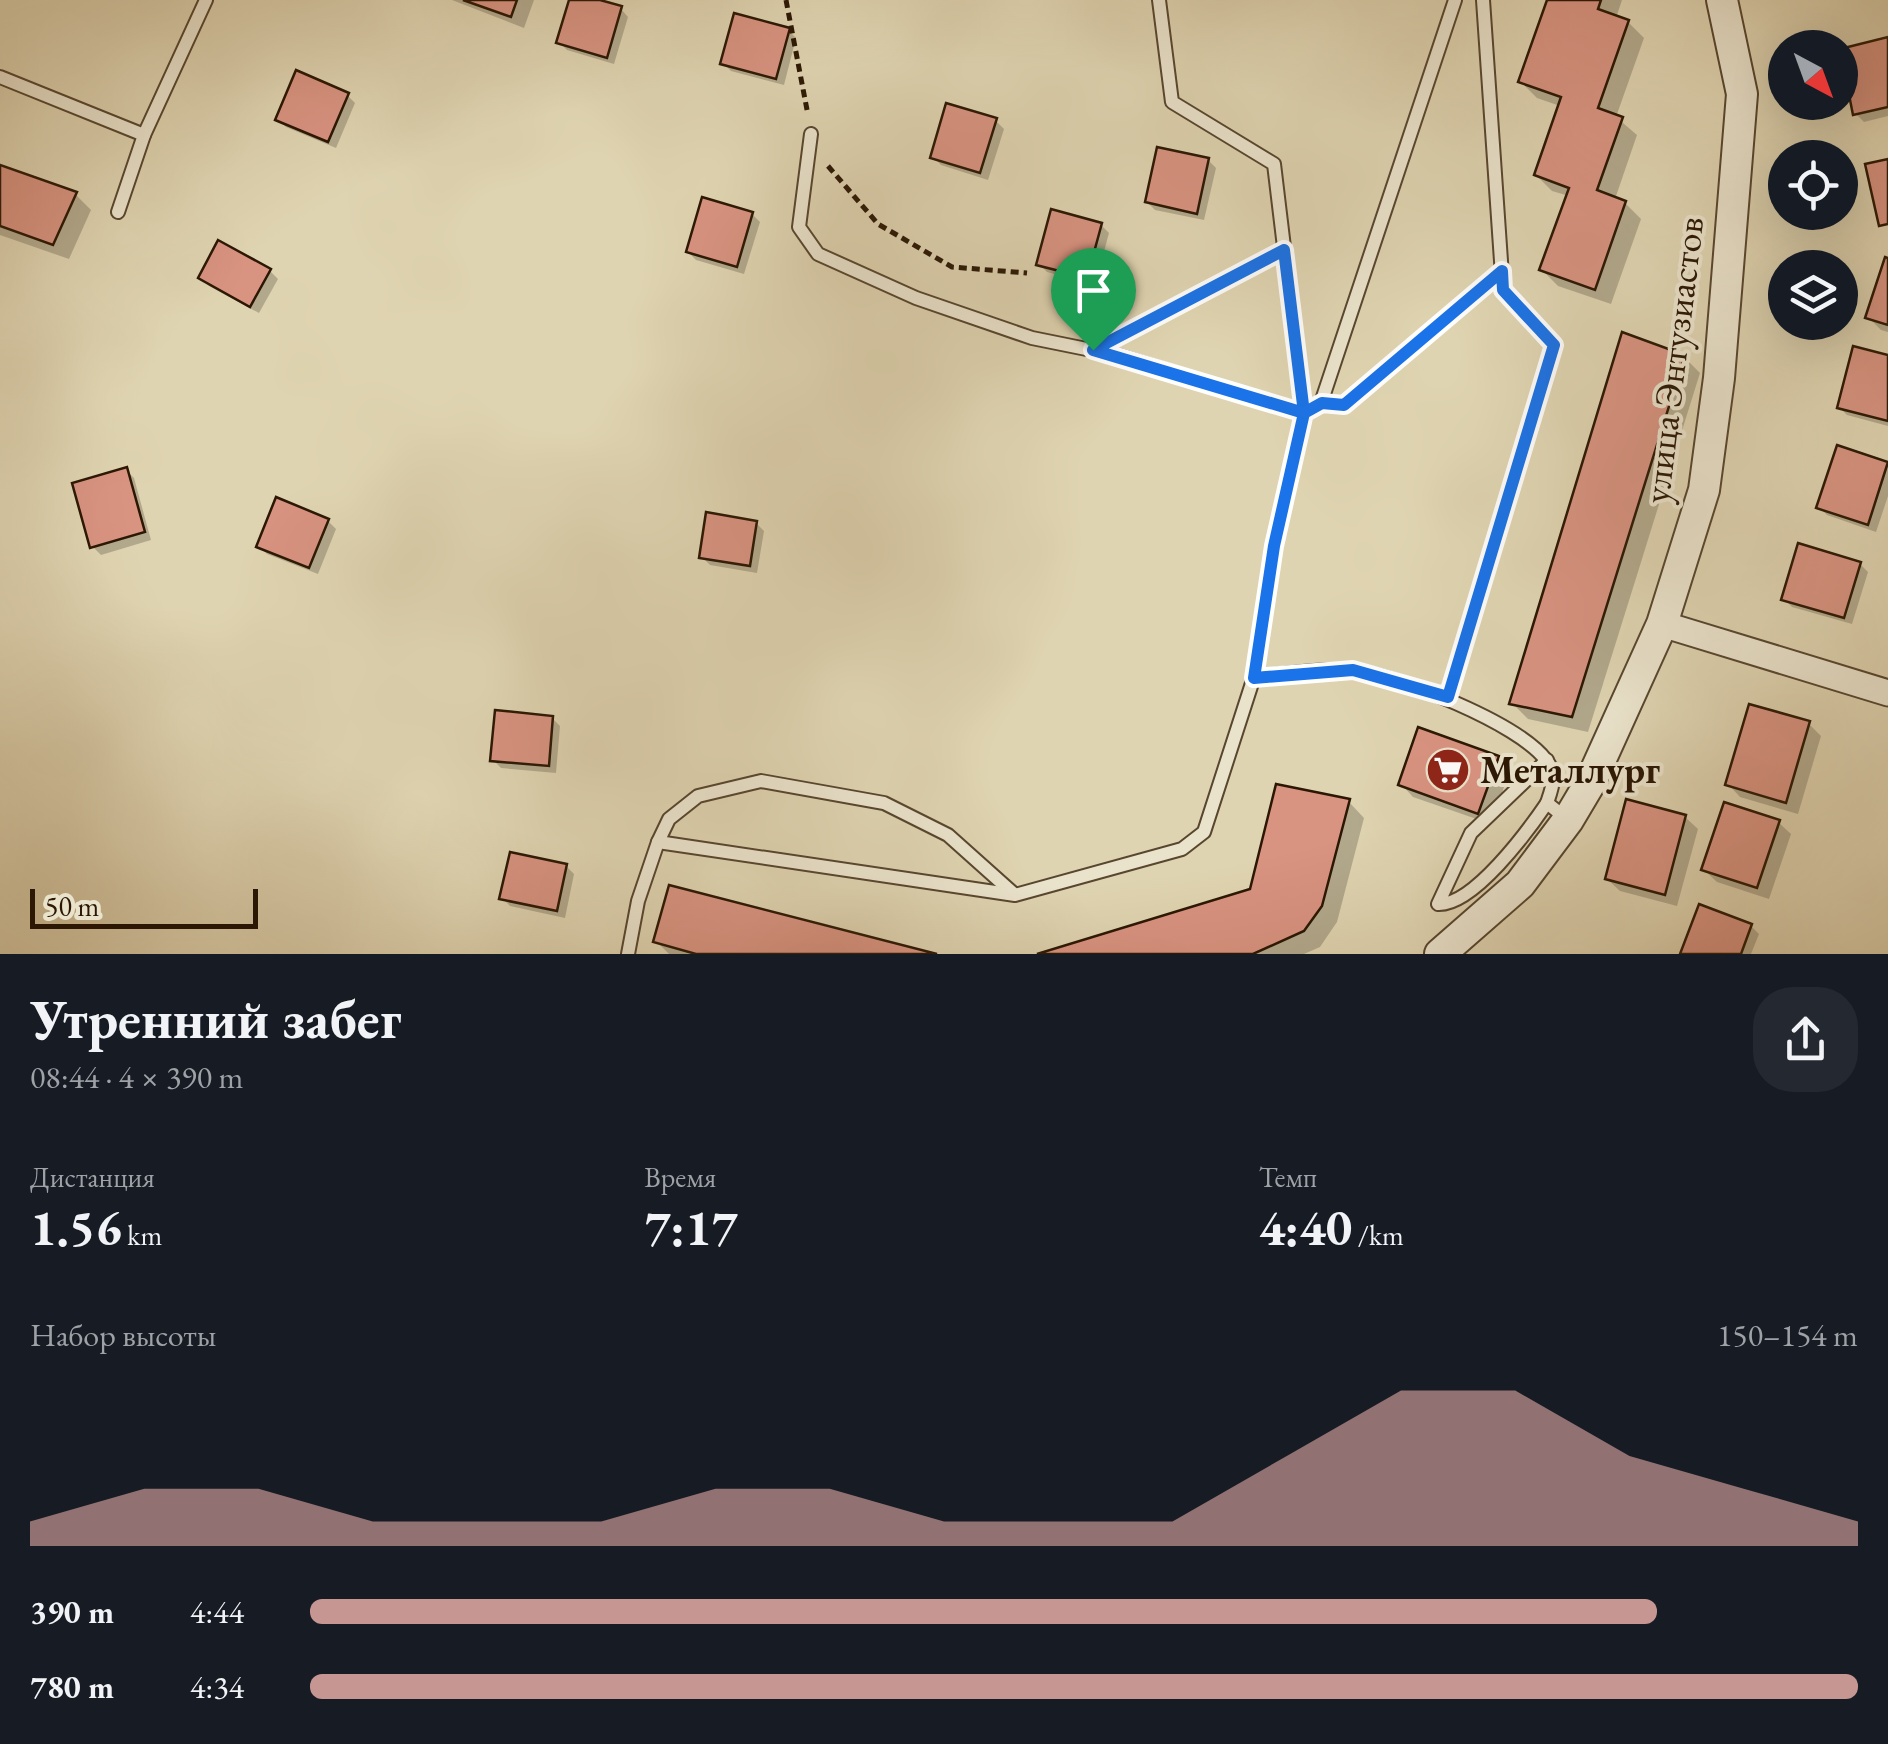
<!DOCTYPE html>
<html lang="ru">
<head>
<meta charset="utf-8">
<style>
  :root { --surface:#171b24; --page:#242831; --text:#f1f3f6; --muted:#9ea1a6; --accent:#c59692 }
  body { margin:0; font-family:"EB Garamond",serif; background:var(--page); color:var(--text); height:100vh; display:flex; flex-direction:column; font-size:38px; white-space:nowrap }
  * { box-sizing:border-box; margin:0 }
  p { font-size:32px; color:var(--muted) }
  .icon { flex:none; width:55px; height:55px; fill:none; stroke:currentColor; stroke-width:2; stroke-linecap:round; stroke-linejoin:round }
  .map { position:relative; height:954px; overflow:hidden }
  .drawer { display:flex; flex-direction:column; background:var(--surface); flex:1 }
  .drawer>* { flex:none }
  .needle { width:65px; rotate:139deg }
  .tools { position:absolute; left:1768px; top:30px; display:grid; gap:20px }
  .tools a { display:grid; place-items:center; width:90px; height:90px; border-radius:50%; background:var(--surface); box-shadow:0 10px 40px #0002; font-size:50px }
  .scale { position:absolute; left:30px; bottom:25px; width:228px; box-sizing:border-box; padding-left:10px; border:5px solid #2b1704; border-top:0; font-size:28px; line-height:35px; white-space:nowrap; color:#2b1704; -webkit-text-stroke:8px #eae3cc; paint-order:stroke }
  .pin { position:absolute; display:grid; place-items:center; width:85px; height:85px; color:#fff; margin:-102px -42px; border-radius:50% 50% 50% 0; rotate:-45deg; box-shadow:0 0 10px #0007 }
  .pin .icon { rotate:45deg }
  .round { display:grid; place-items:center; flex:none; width:105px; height:105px; border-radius:40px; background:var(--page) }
  .overview { display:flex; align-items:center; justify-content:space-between; height:170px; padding:0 30px }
  h1 { font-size:55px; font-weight:700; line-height:75px }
  .metrics { display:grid; grid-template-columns:repeat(3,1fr); gap:15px; height:170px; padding:10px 30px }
  .metrics div { display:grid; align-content:center }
  .metrics b { font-size:50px; font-weight:700 }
  .metrics small { font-size:28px; font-weight:400 }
  .metrics p { font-size:28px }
  .chart { height:280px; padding:20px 30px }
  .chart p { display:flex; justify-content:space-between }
  .chart svg { width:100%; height:180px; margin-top:10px; fill:var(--accent); opacity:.7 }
  ul { padding:0 30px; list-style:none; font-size:32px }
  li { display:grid; grid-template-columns:160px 120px 1fr; align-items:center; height:75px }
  li i { height:25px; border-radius:12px; background:var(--accent) }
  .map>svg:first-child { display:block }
  .shadow { fill:#0003 }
  .building { fill:#d89381; stroke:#2b1704; stroke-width:2.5 }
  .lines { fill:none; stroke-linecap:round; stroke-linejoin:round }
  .service-casing { stroke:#58462f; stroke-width:16 }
  .minor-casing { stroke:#58462f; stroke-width:29 }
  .tertiary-casing { stroke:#58462f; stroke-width:34 }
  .path { stroke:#2b1704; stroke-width:5; stroke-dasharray:8 5; stroke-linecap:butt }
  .service { stroke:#eae3cc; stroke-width:12 }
  .minor { stroke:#eae3cc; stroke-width:25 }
  .tertiary { stroke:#eae3cc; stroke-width:30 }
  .route-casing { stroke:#fff; stroke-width:20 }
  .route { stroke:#1a73e8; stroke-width:12 }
  .labels { text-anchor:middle; stroke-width:8; stroke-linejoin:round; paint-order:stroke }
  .street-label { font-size:38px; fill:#2b1704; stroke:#eae3cc }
  .poi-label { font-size:38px; font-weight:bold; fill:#2b1704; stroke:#eae3cc; text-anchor:start }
</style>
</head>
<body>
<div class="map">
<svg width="1888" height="954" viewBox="0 0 1888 954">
  <rect width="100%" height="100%" fill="#dfd4b1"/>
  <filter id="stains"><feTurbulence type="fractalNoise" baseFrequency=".002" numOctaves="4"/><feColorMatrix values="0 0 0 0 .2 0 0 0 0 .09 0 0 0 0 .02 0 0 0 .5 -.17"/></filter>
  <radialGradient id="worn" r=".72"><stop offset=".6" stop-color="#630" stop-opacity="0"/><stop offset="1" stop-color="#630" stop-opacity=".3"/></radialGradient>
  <g class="shadow">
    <polygon points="452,0 534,0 524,28"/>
    <polygon points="571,0 591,0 620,8 628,17 614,64 567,50 559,42"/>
    <polygon points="1550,0 1622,0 1616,18 1628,22 1644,38 1616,117 1637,135 1615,199 1625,203 1641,219 1611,304 1558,286 1542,270 1569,196 1552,191 1536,175 1560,106 1537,98 1521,82"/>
    <polygon points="788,30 796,38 784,85 731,71 723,63"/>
    <polygon points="1888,40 1888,116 1864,122 1856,114"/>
    <polygon points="347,95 355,103 336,148 286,127 278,119"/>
    <polygon points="996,121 1004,129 988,180 941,165 933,157"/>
    <polygon points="1208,160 1216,168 1204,220 1155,210 1147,202"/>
    <polygon points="0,167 75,194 91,210 69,259 0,235"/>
    <polygon points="752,214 760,222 744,274 696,260 688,252"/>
    <polygon points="1101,225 1109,233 1095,285 1047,272 1039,264"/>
    <polygon points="1888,261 1888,332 1881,330 1868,317"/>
    <polygon points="270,271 278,279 259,313 209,286 201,278"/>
    <polygon points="1684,357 1700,373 1588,732 1528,719 1512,703"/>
    <polygon points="1888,358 1888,426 1847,415 1839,407"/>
    <polygon points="1839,449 1888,465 1888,496 1876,532 1827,515 1819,507"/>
    <polygon points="126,470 134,478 151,540 101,555 93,547"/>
    <polygon points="328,521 336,529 318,574 267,554 259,546"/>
    <polygon points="756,523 764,531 757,573 710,565 702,557"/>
    <polygon points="1860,564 1868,572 1852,624 1792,607 1784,599"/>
    <polygon points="552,718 560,726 556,773 501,768 493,760"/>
    <polygon points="1809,724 1821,736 1798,814 1740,797 1728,784"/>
    <polygon points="1497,758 1510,770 1491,824 1413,797 1401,784"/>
    <polygon points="1349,802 1364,818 1337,922 1320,947 1304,954 1045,954 1252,891"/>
    <polygon points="1685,817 1698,829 1677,906 1620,891 1607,879"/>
    <polygon points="1778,822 1791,834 1769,899 1717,882 1704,870"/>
    <polygon points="566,866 574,874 565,918 510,906 502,898"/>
    <polygon points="1751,926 1759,934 1751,954 1683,954"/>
    <polygon points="656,941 927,954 669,954"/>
  </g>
  <g class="building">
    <polygon points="463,0 517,0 511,17"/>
    <polygon points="569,0 600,0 622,6 607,58 556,43"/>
    <polygon points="1547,0 1601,0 1598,9 1629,20 1598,108 1623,117 1597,190 1626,201 1595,290 1539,270 1569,188 1534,175 1561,97 1518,82"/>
    <polygon points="734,13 790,28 776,79 720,64"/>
    <polygon points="1888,37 1888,107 1853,115 1840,49"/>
    <polygon points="296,70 349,93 328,142 275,120"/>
    <polygon points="946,103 997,118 980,173 930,158"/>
    <polygon points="1157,147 1209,158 1197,214 1145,202"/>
    <polygon points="1888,159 1888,224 1879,226 1865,164"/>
    <polygon points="0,165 77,192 53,245 0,226"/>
    <polygon points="702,197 753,212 737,267 686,252"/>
    <polygon points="1051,209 1102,223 1087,278 1036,265"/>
    <polygon points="218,240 271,269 250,307 198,278"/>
    <polygon points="1885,257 1888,258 1888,325 1865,318"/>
    <polygon points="1622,332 1685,355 1572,717 1509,704"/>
    <polygon points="1853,346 1888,355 1888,421 1837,408"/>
    <polygon points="1837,445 1888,462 1868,525 1816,508"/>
    <polygon points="127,467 145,532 90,548 72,483"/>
    <polygon points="276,497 329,519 309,568 256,547"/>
    <polygon points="706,512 757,521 750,566 699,558"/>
    <polygon points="1798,543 1861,562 1844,618 1781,600"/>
    <polygon points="1749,704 1810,721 1786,803 1725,785"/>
    <polygon points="495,710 553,716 549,766 490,761"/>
    <polygon points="1418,727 1499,756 1478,814 1398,785"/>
    <polygon points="1276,784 1350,799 1322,906 1304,931 1253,954 1037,954 1250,889"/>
    <polygon points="1626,799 1686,815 1665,895 1605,879"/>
    <polygon points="1724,802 1780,820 1757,888 1701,870"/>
    <polygon points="510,852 567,864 557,911 499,899"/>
    <polygon points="669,885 937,954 696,954 653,942"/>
    <polygon points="1699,904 1752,924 1741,954 1680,954"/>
  </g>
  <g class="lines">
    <g class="service-casing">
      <g id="service">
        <polyline points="1159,0 1172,102 1274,164 1304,413 1321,403 1455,0"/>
        <polyline points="0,77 144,135 118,212"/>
        <polyline points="811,134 799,227 818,254 916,298 1032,338 1116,355 1304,413 1274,546 1254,677"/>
        <polyline points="144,135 206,0"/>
        <polyline points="1093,351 1284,250"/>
        <polyline points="1321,403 1344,405 1502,271"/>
        <polyline points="1449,697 1554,345 1503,290 1483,0"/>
        <path d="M1547,760L1471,833L1438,904C1473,906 1528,831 1547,803"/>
        <polyline points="658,842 669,819 698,796 761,781 884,803 948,835 1014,894"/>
        <path d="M628,954L638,901L658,842L1015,895L1182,849L1204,832L1254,677C1284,675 1325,667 1354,671C1400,676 1518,723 1546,760C1558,774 1552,788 1547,803L1567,819"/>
      </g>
    </g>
    <g class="minor-casing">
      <polyline id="minor" points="1662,624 1888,693"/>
    </g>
    <g class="tertiary-casing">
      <polyline id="tertiary" points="1440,954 1520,884 1568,820 1590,783 1662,624 1704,490 1719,378 1742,94 1722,0"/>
    </g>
    <g class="path">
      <polyline points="786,0 808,115"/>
      <polyline points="828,166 878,224 952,267 1027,273"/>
    </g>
    <use href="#service" class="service"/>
    <use href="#minor" class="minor"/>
    <use href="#tertiary" class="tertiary"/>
  </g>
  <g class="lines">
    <g class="route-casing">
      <polyline id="route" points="1093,350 1304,413 1274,546 1254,678 1353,670 1448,697 1554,345 1503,290 1502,271 1344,405 1322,403 1304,413 1284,250 1093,350"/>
    </g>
    <use href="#route" class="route"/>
  </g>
  <defs>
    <g id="supermarket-disc" transform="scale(2.25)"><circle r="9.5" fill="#8f2418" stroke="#eae3cc"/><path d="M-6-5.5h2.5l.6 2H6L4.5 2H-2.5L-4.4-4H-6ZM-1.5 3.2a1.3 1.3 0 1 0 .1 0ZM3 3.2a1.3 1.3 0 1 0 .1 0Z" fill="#fff"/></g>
  </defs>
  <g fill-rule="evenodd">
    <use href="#supermarket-disc" x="1448" y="770"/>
  </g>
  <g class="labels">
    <g class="street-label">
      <text transform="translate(1673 360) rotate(-83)" y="13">улица Энтузиастов</text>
    </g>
    <g class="poi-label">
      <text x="1480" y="783">Металлург</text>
    </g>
  </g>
  <rect width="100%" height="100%" filter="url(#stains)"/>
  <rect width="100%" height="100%" fill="url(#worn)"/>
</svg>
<div class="tools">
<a><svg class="needle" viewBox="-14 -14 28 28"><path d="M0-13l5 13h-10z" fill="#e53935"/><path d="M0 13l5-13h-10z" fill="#9ea1a6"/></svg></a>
<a><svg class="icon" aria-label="locate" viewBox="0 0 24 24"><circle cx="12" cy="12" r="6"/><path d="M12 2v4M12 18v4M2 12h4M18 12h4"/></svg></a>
<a><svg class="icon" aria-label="layers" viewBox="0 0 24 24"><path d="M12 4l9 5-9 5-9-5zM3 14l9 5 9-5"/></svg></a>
</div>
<div class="scale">50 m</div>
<div class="pin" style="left:1093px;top:350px;background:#1e9e55"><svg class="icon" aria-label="arrive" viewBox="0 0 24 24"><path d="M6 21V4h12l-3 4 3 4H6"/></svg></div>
</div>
<section class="drawer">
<div class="overview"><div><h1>Утренний забег</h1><p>08:44 · 4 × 390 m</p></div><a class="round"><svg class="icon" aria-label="share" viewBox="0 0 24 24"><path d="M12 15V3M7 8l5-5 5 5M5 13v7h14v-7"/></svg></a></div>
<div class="metrics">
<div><p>Дистанция</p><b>1.56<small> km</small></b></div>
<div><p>Время</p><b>7:17</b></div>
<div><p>Темп</p><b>4:40<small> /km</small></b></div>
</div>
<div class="chart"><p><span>Набор высоты</span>150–154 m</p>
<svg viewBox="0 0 160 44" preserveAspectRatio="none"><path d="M0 44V38L10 30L20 30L30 38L40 38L50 38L60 30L70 30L80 38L90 38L100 38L110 22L120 6L130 6L140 22L150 30L160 38V44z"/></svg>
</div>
<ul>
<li><b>390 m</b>4:44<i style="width:87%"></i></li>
<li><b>780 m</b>4:34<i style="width:100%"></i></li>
</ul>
</section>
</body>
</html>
